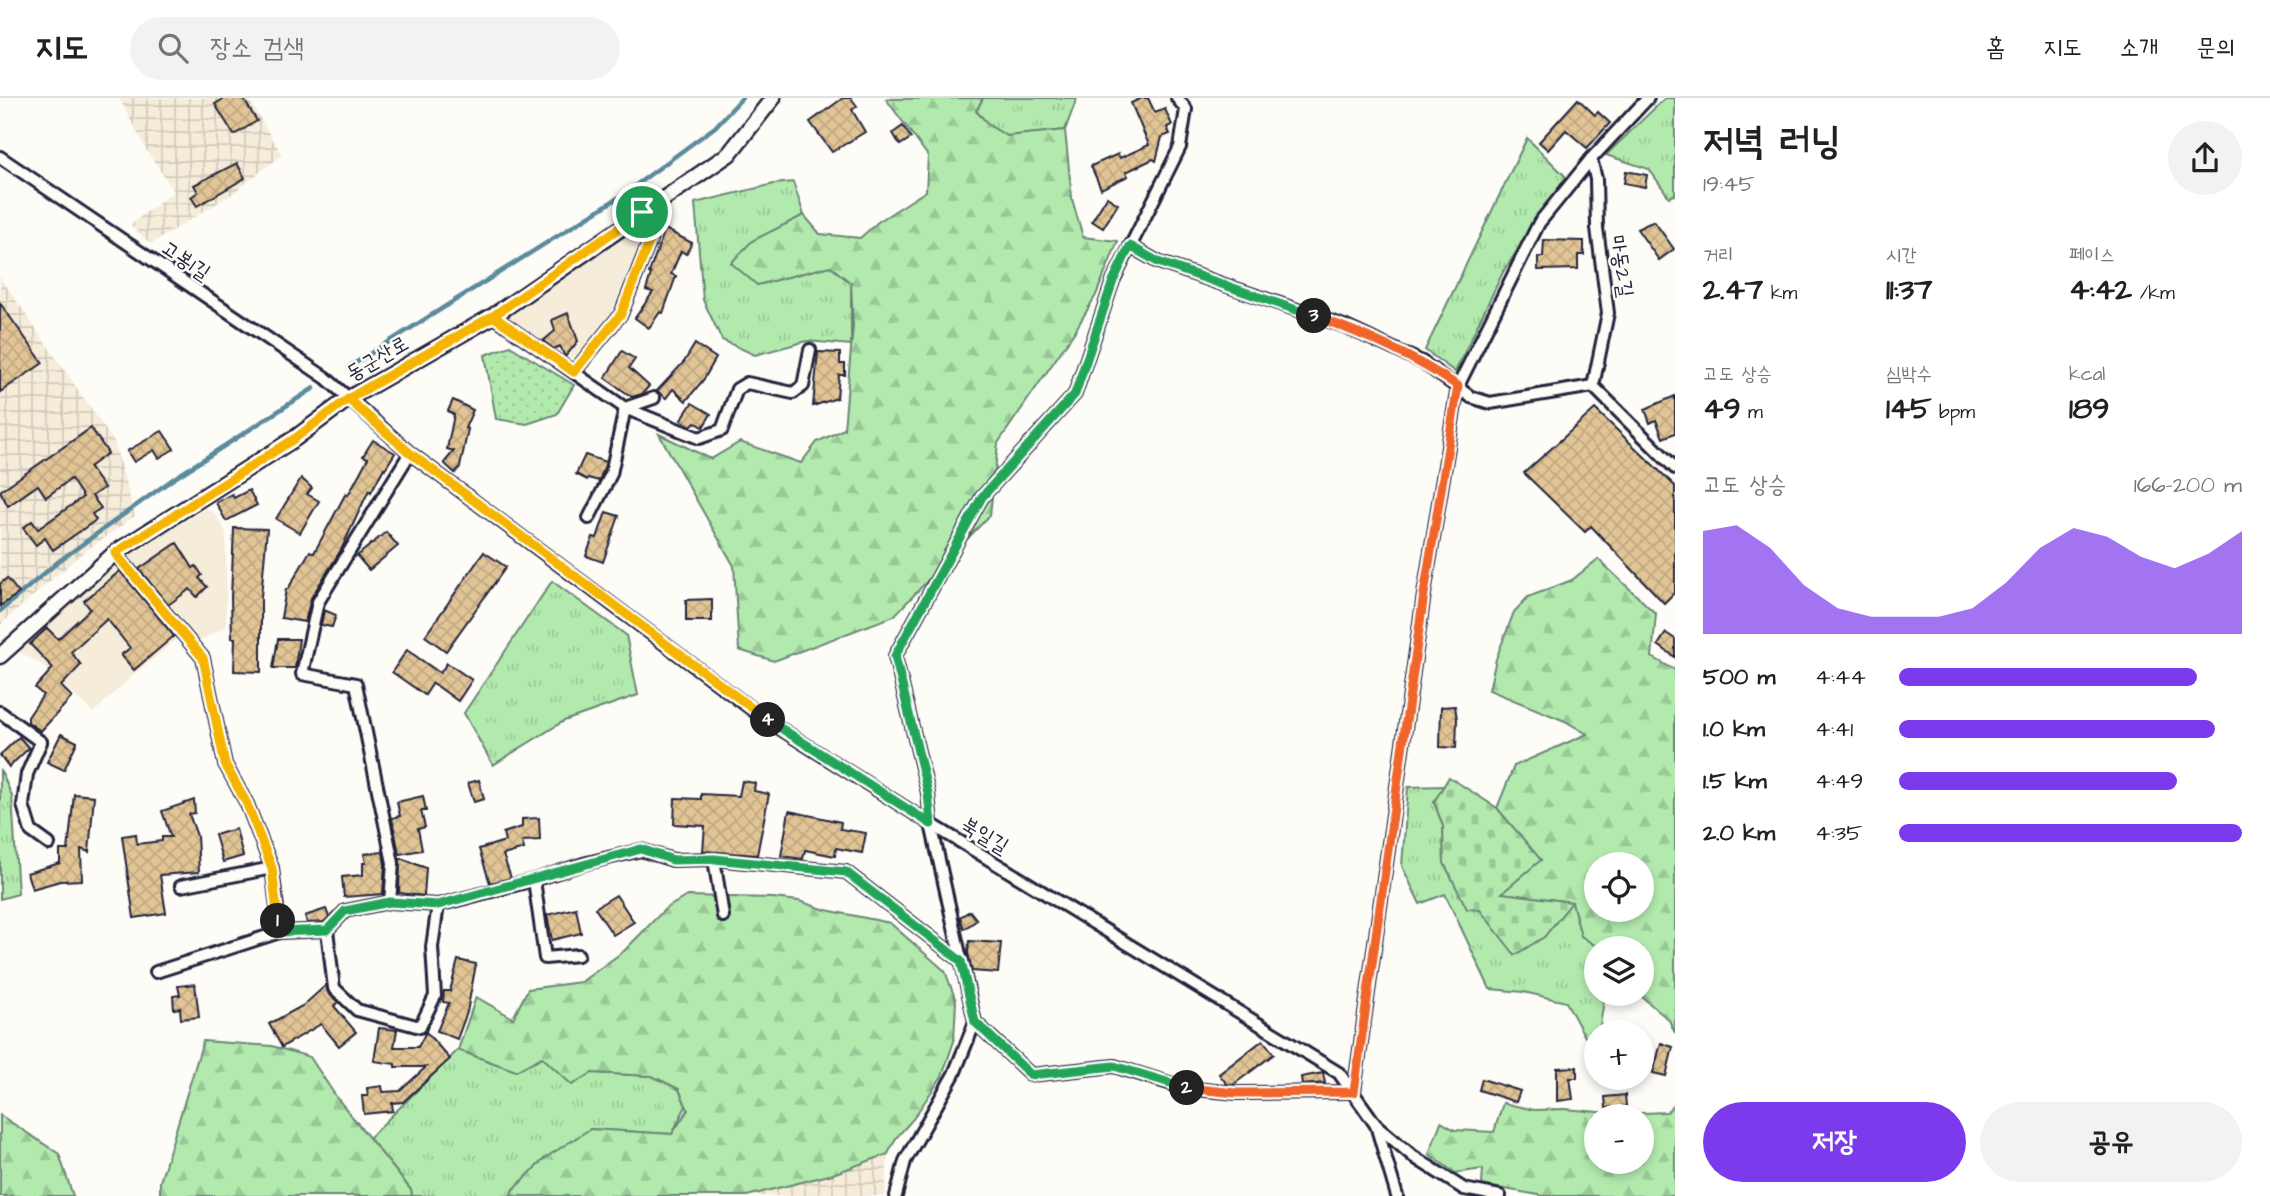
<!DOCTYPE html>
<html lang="ko">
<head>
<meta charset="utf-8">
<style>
  :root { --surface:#fff; --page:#f2f2f2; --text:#202124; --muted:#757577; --line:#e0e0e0; --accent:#7c3aed }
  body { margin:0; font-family:"Architects Daughter","Poor Story",sans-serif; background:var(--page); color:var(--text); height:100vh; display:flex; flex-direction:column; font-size:26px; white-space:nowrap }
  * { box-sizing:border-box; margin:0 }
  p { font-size:23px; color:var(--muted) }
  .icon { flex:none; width:38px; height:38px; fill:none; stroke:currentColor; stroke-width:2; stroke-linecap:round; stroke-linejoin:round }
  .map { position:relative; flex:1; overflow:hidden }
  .sheet { display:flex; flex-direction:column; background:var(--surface); width:595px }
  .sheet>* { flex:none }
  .fabs { position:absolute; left:1584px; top:754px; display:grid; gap:14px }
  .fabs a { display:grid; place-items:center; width:70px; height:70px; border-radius:50%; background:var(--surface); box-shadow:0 4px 10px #0003; font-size:35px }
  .pin { position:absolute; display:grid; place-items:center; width:60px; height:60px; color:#fff; margin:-30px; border:4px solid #fff; border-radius:50%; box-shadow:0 2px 7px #0007 }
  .km { position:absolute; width:35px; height:35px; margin:-18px; border-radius:50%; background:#222; color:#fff; font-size:19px; line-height:35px; text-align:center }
  .round { display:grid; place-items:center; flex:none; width:74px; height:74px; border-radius:37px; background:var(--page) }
  .overview { display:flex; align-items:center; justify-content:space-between; height:119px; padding:0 28px }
  h1 { font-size:38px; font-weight:700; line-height:52px }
  .metrics { display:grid; grid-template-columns:repeat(3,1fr); gap:10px; height:119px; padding:7px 28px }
  .metrics div { display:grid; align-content:center }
  .metrics b { font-size:30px; font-weight:700 }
  .metrics small { font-size:19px; font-weight:400 }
  .metrics p { font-size:19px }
  .chart { height:196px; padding:14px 28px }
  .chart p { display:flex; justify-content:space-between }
  .chart svg { width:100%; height:126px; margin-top:7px; fill:var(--accent); opacity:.7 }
  .button { display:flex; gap:14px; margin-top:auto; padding:14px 28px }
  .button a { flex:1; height:80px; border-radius:42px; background:var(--accent); color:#fff; font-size:28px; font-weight:700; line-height:80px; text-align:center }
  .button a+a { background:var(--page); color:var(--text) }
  ul { padding:0 28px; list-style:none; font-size:23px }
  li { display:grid; grid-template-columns:112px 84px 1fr; align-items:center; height:52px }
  li i { height:18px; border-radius:9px; background:var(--accent) }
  header { display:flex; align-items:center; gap:42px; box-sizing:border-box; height:98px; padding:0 35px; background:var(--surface); border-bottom:2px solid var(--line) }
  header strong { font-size:33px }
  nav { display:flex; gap:38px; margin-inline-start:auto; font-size:24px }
  .search { width:490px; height:63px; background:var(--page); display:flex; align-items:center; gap:18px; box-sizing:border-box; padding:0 24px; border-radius:38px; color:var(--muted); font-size:26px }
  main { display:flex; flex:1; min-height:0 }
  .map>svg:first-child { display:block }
  .built { fill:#f5ecda }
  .industrial { fill:url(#industrial-grid) }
  .grass { fill:url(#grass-tufts); stroke:#6a8674; stroke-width:2 }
  .forest { fill:url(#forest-firs); stroke:#6a8674; stroke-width:2; fill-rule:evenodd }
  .cemetery { fill:url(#cemetery-stones); stroke:#6a8674; stroke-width:2 }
  .park { fill:url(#park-dots); stroke:#6a8674; stroke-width:2 }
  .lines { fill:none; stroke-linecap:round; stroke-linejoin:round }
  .stream { stroke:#5b8a9d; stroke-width:4.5 }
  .building { fill:url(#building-cross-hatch); stroke:#22223b; stroke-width:2 }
  .minor-casing { stroke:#22223b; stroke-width:16 }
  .tertiary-casing { stroke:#22223b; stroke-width:19 }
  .minor { stroke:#fdfcf7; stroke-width:10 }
  .tertiary { stroke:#fdfcf7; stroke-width:14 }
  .split-1-casing { stroke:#fff; stroke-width:14 }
  .split-2-casing { stroke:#fff; stroke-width:14 }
  .split-3-casing { stroke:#fff; stroke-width:14 }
  .split-4-casing { stroke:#fff; stroke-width:14 }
  .split-5-casing { stroke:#fff; stroke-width:14 }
  .split-1 { stroke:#f5b400; stroke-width:9 }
  .split-2 { stroke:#22a559; stroke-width:9 }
  .split-3 { stroke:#f0652b; stroke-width:9 }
  .split-4 { stroke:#22a559; stroke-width:9 }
  .split-5 { stroke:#f5b400; stroke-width:9 }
  .labels { text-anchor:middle; stroke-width:5; stroke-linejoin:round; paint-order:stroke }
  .street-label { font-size:21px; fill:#22223b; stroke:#fdfcf7 }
</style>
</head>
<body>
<header>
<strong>지도</strong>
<div class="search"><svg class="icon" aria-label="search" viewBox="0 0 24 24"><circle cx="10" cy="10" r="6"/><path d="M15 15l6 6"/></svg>장소 검색</div>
<nav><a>홈</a><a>지도</a><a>소개</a><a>문의</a></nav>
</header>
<main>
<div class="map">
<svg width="1675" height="1098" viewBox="0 0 1675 1098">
  <defs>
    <pattern id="industrial-grid" width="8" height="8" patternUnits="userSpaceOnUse" patternTransform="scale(1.75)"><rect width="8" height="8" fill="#f5ecda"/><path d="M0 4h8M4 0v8" fill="none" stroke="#d2cabc"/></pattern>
    <pattern id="grass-tufts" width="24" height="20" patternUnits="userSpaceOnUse" patternTransform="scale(1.75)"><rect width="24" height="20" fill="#b2eaae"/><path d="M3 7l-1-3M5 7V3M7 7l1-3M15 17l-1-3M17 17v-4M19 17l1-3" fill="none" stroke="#99c897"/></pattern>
    <pattern id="forest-firs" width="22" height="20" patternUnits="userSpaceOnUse" patternTransform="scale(1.75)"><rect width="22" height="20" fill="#b2eaae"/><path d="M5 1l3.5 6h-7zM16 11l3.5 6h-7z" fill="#99c897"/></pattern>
    <pattern id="cemetery-stones" width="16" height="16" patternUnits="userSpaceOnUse" patternTransform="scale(1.75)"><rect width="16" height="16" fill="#b2eaae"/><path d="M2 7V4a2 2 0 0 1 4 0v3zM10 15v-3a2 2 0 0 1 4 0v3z" fill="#99c897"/></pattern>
    <pattern id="park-dots" width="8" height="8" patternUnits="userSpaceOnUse" patternTransform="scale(1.75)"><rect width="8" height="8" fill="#b2eaae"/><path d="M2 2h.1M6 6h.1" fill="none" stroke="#99c897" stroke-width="1.8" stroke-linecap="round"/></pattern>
    <pattern id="building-cross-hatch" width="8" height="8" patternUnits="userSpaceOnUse" patternTransform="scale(1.75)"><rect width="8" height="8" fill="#e2c596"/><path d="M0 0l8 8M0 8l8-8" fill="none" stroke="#c2a982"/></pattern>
  </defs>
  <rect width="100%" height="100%" fill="#fdfcf7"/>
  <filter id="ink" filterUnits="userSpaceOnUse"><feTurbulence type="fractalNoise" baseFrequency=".0143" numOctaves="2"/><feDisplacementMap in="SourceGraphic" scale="14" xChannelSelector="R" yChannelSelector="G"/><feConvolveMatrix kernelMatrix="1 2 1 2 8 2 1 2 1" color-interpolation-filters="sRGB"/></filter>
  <g filter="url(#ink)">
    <g class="built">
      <polygon points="638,129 640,145 610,218 573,261 505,218"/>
      <polygon points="207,410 216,417 226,434 226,528 198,544 178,540 133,577 93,615 41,566 16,552 116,463"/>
    </g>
    <g class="industrial">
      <polygon points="119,0 248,0 282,57 232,96 151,146 130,127 174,93 147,53"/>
      <polygon points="0,179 114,344 135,418 80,457 0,527"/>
      <polygon points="888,1056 885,1098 747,1098 833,1076"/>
    </g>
    <g class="grass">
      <polygon points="983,0 1077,0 1065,32 1007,38 990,28 976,13"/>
      <polygon points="1665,0 1675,0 1675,97 1669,99 1649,71 1606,57"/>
      <polygon points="1527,40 1566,79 1503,174 1455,274 1425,252"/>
      <polygon points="793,84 804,117 752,143 757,187 830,168 851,185 851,247 807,243 755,257 722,242 703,202 695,105 774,86"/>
      <polygon points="552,483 626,537 638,597 564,623 493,667 464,615"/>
      <polygon points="0,671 12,698 18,796 0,801"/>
      <polygon points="1444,688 1434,704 1443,728 1444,765 1515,856 1544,839 1572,804 1581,838 1599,850 1596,850 1596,896 1605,896 1599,934 1596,934 1596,938 1585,939 1566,904 1524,894 1490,891 1445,796 1420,806 1402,768 1408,689"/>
      <polygon points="458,952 516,973 542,959 592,975 652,978 679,991 686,1008 672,1036 590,1031 512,1093 511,1098 412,1098 411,1092 369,1040"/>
    </g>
    <g class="forest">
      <polygon points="983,0 976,13 990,28 1007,38 1065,32 1072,101 1083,139 1118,143 1096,197 1075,233 998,345 990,417 894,518 774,563 739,552 734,468 659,336 711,361 740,344 801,365 817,344 844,331 853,228 851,185 830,168 757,187 731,165 752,143 804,117 820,136 860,140 878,124 926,93 928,58 886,1"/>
      <path d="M1598,461L1656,516L1652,559L1675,572V935L1669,922L1642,899L1649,880L1642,876V850H1599L1581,838L1572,804L1501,795L1540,762L1497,710L1514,668L1587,636L1565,623L1489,592L1496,561L1514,514L1528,499L1572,482ZM1596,766H1642V812H1596Z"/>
      <polygon points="687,798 773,800 799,803 826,812 890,825 945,873 956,903 954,943 942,978 913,1021 896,1040 888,1056 833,1076 747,1098 511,1098 512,1093 545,1060 590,1031 672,1036 688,1012 679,991 652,978 592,975 572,987 542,959 516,973 458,952 476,899 513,920 528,891 581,884 624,853 665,811"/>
      <polygon points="203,943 272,948 310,959 337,1000 411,1092 412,1098 160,1098 160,1084"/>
      <path d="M1503,1005L1534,1012L1565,1011L1621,1016L1667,1014L1675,1005V1098H1544L1482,1087L1483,1071L1455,1075L1429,1056L1441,1024L1455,1032L1494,1034ZM1642,1018V1064H1596V1018Z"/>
      <polygon points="0,1017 59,1056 73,1098 0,1098"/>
    </g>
    <polygon class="cemetery" points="1449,679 1497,710 1541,762 1502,795 1572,804 1544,839 1515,857 1480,812 1467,811 1444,765 1443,728 1434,704"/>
    <polygon class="park" points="510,248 574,287 557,316 527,326 496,321 485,257"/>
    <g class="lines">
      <g class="stream">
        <polyline points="349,269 621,98 715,29 742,0"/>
        <polyline points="0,513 59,463 173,381 314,290"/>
      </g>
    </g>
    <g class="building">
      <polygon points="225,0 243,0 257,23 234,37 215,6"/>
      <polygon points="843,0 851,0 857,8 852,12 865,34 832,54 810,24"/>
      <polygon points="1142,0 1148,0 1155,15 1165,11 1172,27 1167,29 1170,36 1162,39 1156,63 1153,61 1126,74 1128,78 1101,91 1091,68 1118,56 1120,60 1149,47 1131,5"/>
      <polygon points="1578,1 1595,17 1598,14 1610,25 1587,50 1566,32 1548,52 1539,44"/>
      <polygon points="903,28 911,40 900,47 893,35"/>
      <polygon points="237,65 245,80 197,108 191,99 198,94 194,87"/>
      <polygon points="1626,73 1647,77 1645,89 1624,85"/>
      <polygon points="1107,99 1118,106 1103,130 1092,123"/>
      <polygon points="1654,123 1674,151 1659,162 1637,131"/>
      <polygon points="665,131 692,145 686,156 681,153 671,176 676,178 663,215 660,214 649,230 635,220 653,194 646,192 651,176 649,175"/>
      <polygon points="1544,142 1584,143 1584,157 1578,157 1578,171 1538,172 1538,159 1543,159"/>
      <polygon points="0,205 43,265 0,294"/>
      <polygon points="568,215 578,243 565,259 560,248 554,251 543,243 555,233 552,222"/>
      <polygon points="695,246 716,260 704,281 686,303 673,291 666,300 657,293 684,264"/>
      <polygon points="622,253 635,261 629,270 649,288 642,296 632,299 605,280"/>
      <polygon points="818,254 840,255 840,266 845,266 845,277 839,277 837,300 813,308"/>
      <polygon points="1675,298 1675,335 1663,340 1656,322 1650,325 1645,311"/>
      <polygon points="453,302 473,312 465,330 468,331 460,369 455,375 444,365 454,353 447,351 454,317 448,313"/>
      <polygon points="692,305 711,316 703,329 695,324 691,328 681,322"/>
      <polygon points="1595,311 1675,388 1675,494 1664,505 1591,428 1585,434 1524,375"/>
      <polygon points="91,330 108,355 89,369 104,390 92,398 101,410 92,416 96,422 53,452 45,440 36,447 23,430 32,423 38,431 83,399 71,381 46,399 38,387 8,408 0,393"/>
      <polygon points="162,333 174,351 159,360 154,352 134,364 127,353"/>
      <polygon points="373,342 395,355 385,371 384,370 371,394 369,392 341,452 311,500 305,524 281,520 286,491 288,491 310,453 314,455 346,395 348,397 368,360 363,358"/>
      <polygon points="585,357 606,364 599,383 588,380 587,382 576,376"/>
      <polygon points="301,380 312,390 307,396 319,403 300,435 276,421"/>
      <polygon points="249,392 257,407 226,423 216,405 232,396 234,400"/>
      <polygon points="606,414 619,418 603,464 586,458 593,439 597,440"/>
      <polygon points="234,430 267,431 261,499 261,574 234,573 235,540 232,540 231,499"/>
      <polygon points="386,434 398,448 369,472 357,458"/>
      <polygon points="177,445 193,470 196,468 202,477 199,480 207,489 197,499 190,491 168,507 139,471"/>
      <polygon points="484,454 506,469 446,553 425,538"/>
      <polygon points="120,473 174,538 134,572 121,557 130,550 107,521 71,554 81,567 61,588 72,599 41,633 28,624 28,619 43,597 35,590 53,570 30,546 47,530 58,541 90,511 84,503"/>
      <polygon points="7,480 19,495 0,508 0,486"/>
      <polygon points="712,501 712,523 686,523 686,502"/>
      <polygon points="324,512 336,517 332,529 321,527"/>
      <polygon points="1666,535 1675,541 1675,559 1658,547"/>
      <polygon points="278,541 299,541 295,570 273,570"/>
      <polygon points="407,552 440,575 447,565 472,582 458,603 433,585 425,597 392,574"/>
      <polygon points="1455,608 1457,621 1456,650 1440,649 1441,609"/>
      <polygon points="61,636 77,644 64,672 47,664"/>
      <polygon points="19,639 29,650 9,669 0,657"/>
      <polygon points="479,682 484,701 474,704 468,685"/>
      <polygon points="742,683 755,685 754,693 769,696 757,757 703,753 705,728 674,726 675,700 701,701 701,696 739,698"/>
      <polygon points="74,696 94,698 89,754 81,751 82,782 60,783 32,791 27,775 60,765 60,752 68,752"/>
      <polygon points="423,698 426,713 421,713 425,729 418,731 422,752 399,756 392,720 400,718 397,704"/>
      <polygon points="194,702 195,715 189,716 197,738 199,774 160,777 166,815 134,820 122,738 136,736 137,746 162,743 162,739 171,739 162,713"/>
      <polygon points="789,713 841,724 840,731 866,735 862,755 836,750 835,758 805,752 803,761 781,758"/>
      <polygon points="539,720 540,742 522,743 524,751 503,757 511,780 490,785 479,751 505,743 503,735 522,729 522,721"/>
      <polygon points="236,731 243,758 223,764 215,737"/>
      <polygon points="383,754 385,766 383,796 344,799 342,779 363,777 363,765 366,765 364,756"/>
      <polygon points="400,760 426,770 424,798 399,795"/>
      <polygon points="616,797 634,824 613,837 595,810"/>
      <polygon points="576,810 581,835 552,842 547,817"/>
      <polygon points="326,811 329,819 324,824 307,825 305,818"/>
      <polygon points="970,813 977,822 964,831 960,819"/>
      <polygon points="969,843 1001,845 998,875 972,873 968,855"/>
      <polygon points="458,862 476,866 467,914 457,941 437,933 449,905 443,904 444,893 450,893"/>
      <polygon points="195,886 199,919 181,921 180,910 174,911 173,898 180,897 178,888"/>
      <polygon points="326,887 328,895 338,904 334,908 356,934 339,948 321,926 282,949 269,926 304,907"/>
      <polygon points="379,930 397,932 394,949 418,949 426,934 450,961 403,1004 392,1005 393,1013 364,1016 362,998 368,998 367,990 382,988 383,994 400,993 426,969 395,969 395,966 374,963"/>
      <polygon points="1263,942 1274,956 1233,987 1227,986 1219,976"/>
      <polygon points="1661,945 1673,949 1666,978 1653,975"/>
      <polygon points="1577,969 1577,980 1570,980 1573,1001 1557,1003 1557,970"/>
      <polygon points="1323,975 1325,985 1302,987 1301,979"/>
      <polygon points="1482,981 1520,993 1516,1004 1479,992"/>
      <polygon points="1625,997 1626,1008 1606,1010 1605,999"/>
    </g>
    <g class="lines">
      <g class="minor-casing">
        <g id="minor">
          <polyline points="1648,0 1591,61 1596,81 1597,130 1608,215 1593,288 1675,370"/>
          <polyline points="0,59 326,280 410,355 765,621 931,726 1339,975 1376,1027 1397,1098"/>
          <polyline points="1130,148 1158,164 1344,228 1422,264 1471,299 1490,305 1593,288"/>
          <polyline points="493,218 625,310 654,300"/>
          <polyline points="574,274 621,216 650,142 642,114"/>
          <polyline points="410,355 318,504 302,576 356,586 393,765 390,804 438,807 534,782"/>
          <polyline points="589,420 611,376 625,310 699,340 722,332 737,291 747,285 793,295 803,288 810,252"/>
          <polyline points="115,455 203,560 225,666 247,706 272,770 280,834"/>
          <polyline points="0,614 41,644 27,676 23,707 31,733 49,746"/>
          <polyline points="714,761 723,818"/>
          <polyline points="181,788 272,770"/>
          <polyline points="390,804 345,813 327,832 334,890 357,912 420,929 435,898 432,849 438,807"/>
          <polyline points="578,857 545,860 534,782 583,766 641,752 673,762 714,761 846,774 961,863"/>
          <polyline points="156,874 280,834 327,832"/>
          <polyline points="975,924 1031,977 1114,968 1185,990 1236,995 1354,994 1424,496 1458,288 1539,125 1591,61"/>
          <polyline points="1376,1027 1414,1059 1464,1091 1500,1098"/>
          <polyline points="896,1098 905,1063 954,976 975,924 931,726 928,695 895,558 982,399 1075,296 1113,183 1180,49 1186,11 1177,0"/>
        </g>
      </g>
      <g class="tertiary-casing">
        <polyline id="tertiary" points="0,558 115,455 294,341 348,301 493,218 729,56 773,0"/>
      </g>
      <use href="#minor" class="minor"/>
      <use href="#tertiary" class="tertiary"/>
    </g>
  </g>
  <g class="lines" filter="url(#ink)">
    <g class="split-1-casing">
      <polyline id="split-1" points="278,823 272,770 247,706 225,666 203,560 115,455 294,341 348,301 493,218 642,114"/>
    </g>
    <g class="split-2-casing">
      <polyline id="split-2" points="278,823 279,834 327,832 345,813 390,804 438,807 641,751 673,762 714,761 846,774 961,863 975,924 1031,977 1114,968 1187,990"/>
    </g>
    <g class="split-3-casing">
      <path id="split-3" d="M1187,990L1236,995L1354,994L1424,496L1458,288C1413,258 1365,236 1314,218"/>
    </g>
    <g class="split-4-casing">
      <polyline id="split-4" points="768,622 931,726 928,695 895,558 982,399 1075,296 1113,183 1130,148 1158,164 1314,218"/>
    </g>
    <g class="split-5-casing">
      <polyline id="split-5" points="642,114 650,142 621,216 574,274 493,218 348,301 410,355 768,622"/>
    </g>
    <use href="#split-1" class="split-1"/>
    <use href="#split-2" class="split-2"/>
    <use href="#split-3" class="split-3"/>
    <use href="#split-4" class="split-4"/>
    <use href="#split-5" class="split-5"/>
  </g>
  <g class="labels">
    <g class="street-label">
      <text transform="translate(186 162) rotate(34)" y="7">고봉1길</text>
      <text transform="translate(1622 168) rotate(82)" y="7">마동2길</text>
      <text transform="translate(377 260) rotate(-30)" y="7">동군산로</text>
      <text transform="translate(985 737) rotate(31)" y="7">북일길</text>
    </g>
  </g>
</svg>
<div class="fabs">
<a><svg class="icon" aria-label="locate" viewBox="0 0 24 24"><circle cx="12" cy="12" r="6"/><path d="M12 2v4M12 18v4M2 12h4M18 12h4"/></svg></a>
<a><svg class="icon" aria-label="layers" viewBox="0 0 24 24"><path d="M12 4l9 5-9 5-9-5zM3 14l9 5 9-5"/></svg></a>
<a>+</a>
<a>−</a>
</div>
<div class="pin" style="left:642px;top:114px;background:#1e9e55"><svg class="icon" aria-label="arrive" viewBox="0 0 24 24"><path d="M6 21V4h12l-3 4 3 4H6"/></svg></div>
<b class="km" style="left:278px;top:823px">1</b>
<b class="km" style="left:1187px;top:990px">2</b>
<b class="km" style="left:1314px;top:218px">3</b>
<b class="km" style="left:768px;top:622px">4</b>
</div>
<section class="sheet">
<div class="overview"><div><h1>저녁 러닝</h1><p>19:45</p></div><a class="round"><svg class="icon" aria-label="share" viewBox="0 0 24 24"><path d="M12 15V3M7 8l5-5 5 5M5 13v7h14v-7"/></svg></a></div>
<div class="metrics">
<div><p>거리</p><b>2.47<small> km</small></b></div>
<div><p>시간</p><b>11:37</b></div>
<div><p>페이스</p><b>4:42<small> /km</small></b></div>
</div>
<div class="metrics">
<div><p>고도 상승</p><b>49<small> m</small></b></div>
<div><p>심박수</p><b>145<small> bpm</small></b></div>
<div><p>kcal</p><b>189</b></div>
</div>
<div class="chart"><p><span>고도 상승</span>166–200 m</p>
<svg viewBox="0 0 160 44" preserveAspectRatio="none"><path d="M0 44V8L10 6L20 14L30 27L40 35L50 38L60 38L70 38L80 35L90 26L100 14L110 7L120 10L130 17L140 21L150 16L160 8V44z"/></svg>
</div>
<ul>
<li><b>500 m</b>4:44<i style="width:87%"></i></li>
<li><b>1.0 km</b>4:41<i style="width:92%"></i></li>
<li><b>1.5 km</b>4:49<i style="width:81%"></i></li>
<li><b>2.0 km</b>4:35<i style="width:100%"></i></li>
</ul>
<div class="button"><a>저장</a><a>공유</a></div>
</section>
</main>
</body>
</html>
